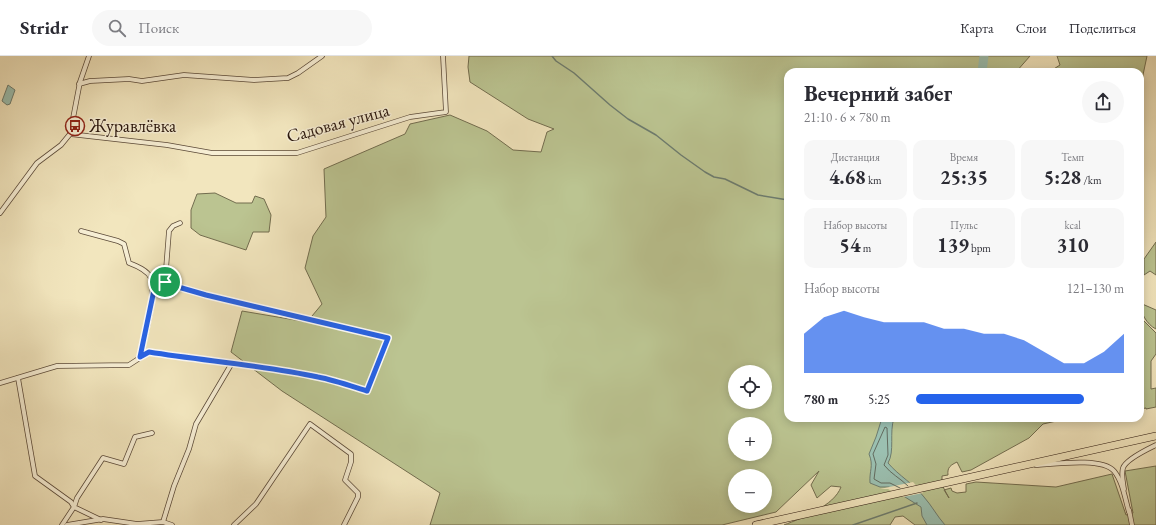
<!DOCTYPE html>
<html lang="ru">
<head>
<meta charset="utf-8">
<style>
  :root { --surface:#fff; --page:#f7f7f7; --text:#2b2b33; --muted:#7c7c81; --line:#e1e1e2; --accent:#2563eb }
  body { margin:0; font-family:"EB Garamond",serif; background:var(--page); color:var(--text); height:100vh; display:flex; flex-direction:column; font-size:15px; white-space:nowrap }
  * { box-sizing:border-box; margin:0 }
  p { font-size:13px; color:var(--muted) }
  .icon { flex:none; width:22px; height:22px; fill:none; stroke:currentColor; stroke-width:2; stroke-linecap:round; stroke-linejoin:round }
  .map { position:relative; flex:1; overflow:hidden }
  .panel { position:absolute; left:784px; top:12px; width:360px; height:354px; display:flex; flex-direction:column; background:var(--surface); border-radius:12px; box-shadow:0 2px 10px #0003 }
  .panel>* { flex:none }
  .fabs { position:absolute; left:728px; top:309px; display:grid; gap:8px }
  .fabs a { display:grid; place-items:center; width:44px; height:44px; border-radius:50%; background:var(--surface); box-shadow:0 2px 10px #0003; font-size:20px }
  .pin { position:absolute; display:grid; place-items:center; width:34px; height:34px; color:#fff; margin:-17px; border:2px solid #fff; border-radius:50%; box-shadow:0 1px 4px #0007 }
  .round { display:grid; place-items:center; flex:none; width:42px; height:42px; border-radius:21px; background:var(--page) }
  .overview { display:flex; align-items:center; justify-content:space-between; height:68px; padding:0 20px }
  h1 { font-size:22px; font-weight:700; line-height:30px }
  .stats { display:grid; grid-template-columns:repeat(3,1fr); gap:6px; height:68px; padding:4px 20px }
  .stats div { display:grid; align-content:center; border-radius:10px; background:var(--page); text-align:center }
  .stats b { font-size:20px; font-weight:700 }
  .stats small { font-size:11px; font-weight:400 }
  .stats p { font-size:11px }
  .chart { height:112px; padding:8px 20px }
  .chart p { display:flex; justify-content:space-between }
  .chart svg { width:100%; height:72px; margin-top:4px; fill:var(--accent); opacity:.7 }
  ul { padding:0 20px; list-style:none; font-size:13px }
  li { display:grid; grid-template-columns:64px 48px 1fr; align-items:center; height:30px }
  li i { height:10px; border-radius:5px; background:var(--accent) }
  header { display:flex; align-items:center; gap:24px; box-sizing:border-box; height:56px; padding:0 20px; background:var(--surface); border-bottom:1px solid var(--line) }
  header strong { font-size:19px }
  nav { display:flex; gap:22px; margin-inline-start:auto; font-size:14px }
  .search { width:280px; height:36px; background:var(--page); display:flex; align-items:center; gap:10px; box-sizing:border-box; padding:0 14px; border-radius:22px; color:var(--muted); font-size:15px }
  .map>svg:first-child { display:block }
  .green { fill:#bbc491; stroke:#726d4f; fill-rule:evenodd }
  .water { fill:#9bc0b1; stroke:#6d7c6f }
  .pier { fill:#f2e6be }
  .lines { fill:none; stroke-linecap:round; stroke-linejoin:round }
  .shore { stroke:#626b5f; stroke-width:1 }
  .stream { stroke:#6d7c6f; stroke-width:1.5 }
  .river { stroke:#9bc0b1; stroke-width:9 }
  .minor-casing { stroke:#5b4a39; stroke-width:5.5 }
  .trunk-casing { stroke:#29160d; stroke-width:8 }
  .minor { stroke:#f7efd5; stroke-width:4 }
  .trunk { stroke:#f2e6be; stroke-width:7 }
  .route-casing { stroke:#fff; stroke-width:8 }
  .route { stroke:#2563eb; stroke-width:5 }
  .labels { text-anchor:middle; stroke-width:3; stroke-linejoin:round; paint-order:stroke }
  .street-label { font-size:18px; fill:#29160d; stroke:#f7efd5 }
  .poi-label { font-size:18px; fill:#29160d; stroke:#f7efd5; text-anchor:start }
</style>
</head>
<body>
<header>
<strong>Stridr</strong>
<div class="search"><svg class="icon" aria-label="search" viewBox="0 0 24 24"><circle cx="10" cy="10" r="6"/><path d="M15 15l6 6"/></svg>Поиск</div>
<nav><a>Карта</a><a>Слои</a><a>Поделиться</a></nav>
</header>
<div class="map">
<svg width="1156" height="469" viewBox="0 0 1156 469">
  <rect width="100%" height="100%" fill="#f2e6be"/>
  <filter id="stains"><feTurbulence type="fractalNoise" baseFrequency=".005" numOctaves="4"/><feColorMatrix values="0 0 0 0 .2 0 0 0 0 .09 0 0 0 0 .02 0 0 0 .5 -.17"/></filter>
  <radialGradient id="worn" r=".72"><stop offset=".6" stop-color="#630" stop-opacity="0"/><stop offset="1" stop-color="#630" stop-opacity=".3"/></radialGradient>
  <g class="green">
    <path d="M469,0H1030L1016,16H788V362H1070L1043,368L1029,382L971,414L962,416L957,406C951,409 947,411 948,419L942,420V429L949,442L944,434L951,432L952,435L957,437L966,436V428L976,426L1056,431L1112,418L1126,459L1133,457L1125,415L1156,410V469H915L903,460L895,461L890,469H784C802,462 834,450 841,431L831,430L817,442L811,429L819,415L776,456L722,469H430L440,437L282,335L231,296L242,255L307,266L322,248L305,212L313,180L326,161L324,113L405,78L410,68L450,59L487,75L513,94L541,96L547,76L554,73L528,63L470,26L468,11ZM735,316H765V346H735ZM735,368H765V398H735ZM735,420H765V450H735Z"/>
    <polygon points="1057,0 1147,0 1140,33 1140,16 1049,16 1060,9"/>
    <polygon points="215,137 236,147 252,147 255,140 264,143 271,159 269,176 253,176 246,194 200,179 191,172 191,154 197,138"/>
    <polygon points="1156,186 1156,219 1150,215 1144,219 1144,203"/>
    <path d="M1140,247L1156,254V273C1147,269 1140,256 1140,247Z"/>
    <polygon points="1140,261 1156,277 1156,298 1151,305 1151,333 1156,332 1156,351 1146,353 1146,352 1140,353"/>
  </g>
  <g class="water">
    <polygon points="8,29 15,34 10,48 7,49 2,45"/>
    <path d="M882,362H894C889,377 895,395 888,407C899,420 914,428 924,441C932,450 937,460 945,469H927L922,460L921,451L889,431H880L870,427C869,415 874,410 869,398L876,381Z"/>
  </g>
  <polygon class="pier" points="913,426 923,437 903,441 888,433 880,433"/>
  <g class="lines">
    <path class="shore" d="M900,432L890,427H881L874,423L876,408L873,398L885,371L887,372L888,399L884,409C891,418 900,422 908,430"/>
    <g class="stream">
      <polyline points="552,0 556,5 574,17 610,49 628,63 656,79 681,99 705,116 714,121 725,123 758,139 788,144"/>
      <polyline points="853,469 917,447"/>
    </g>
    <polyline class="river" points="982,16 984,0"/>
    <g class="minor-casing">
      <g id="minor">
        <polyline points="79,28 90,25 129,23 142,25 184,19 254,24 288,22 298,17 322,0"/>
        <polyline points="70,78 167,89 212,97 297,97 410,61 446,56 443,0"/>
        <polyline points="0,157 37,107 61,89 70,78 80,26 89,0"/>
        <path d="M81,175L118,185L124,188L129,207C137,210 147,214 151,222C157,237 144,284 140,301"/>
        <polyline points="165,226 169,175 173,170 180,167"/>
        <polyline points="18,322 35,420 71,446 74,451 62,469"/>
        <path d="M0,327L57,310L129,309L149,296C205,305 262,309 318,321C334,324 351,330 367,335L388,282L206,239L167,227C159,226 158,228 154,234"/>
        <path d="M1036,409C1054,408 1102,401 1114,415C1123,426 1125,443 1129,456"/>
        <path d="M1124,433C1123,427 1121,418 1123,412C1126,403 1148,393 1156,389"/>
        <polyline points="1129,454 1132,469"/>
        <polyline points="101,464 74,451 77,442 103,402 124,408 135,381 152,377"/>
        <polyline points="163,466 174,430 189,393 196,368 232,307"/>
        <polyline points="67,469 103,463 137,468 163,466 172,469"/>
        <polyline points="234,469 256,448 310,368 351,398 351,406 345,424 358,437 358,441 344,469"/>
      </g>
    </g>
    <g class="trunk-casing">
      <polyline id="trunk" points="756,469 1156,380"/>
    </g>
    <use href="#minor" class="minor"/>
    <use href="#trunk" class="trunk"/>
  </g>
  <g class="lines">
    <g class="route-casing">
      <path id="route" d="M161,226L206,239L388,282L367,335C351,330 334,324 318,321C262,309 205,305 149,296L140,301L154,234L158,228Z"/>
    </g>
    <use href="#route" class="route"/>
  </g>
  <defs>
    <g id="bus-ring" transform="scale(1)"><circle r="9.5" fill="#f7efd5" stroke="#8f2418" stroke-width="1.5"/><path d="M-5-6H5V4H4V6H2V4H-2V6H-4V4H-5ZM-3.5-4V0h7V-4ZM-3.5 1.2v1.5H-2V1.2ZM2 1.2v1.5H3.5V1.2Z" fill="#8f2418"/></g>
  </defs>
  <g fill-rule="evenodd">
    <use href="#bus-ring" x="75" y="70"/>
  </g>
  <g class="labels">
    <g class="street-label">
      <text transform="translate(338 67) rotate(-15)" y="6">Садовая улица</text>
    </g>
    <g class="poi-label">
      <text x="89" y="76">Журавлёвка</text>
    </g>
  </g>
  <rect width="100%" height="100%" filter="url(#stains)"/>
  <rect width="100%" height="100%" fill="url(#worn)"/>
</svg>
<div class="fabs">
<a><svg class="icon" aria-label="locate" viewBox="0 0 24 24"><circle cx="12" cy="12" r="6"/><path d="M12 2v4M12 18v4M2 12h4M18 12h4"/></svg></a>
<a>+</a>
<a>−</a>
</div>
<div class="pin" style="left:165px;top:226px;background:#1e9e55"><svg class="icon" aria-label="arrive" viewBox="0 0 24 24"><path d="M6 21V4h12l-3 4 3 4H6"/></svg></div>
<section class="panel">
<div class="overview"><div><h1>Вечерний забег</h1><p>21:10 · 6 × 780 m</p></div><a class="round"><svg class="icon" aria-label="share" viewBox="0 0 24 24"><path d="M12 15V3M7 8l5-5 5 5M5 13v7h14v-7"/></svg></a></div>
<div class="stats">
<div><p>Дистанция</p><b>4.68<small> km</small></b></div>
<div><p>Время</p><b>25:35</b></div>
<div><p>Темп</p><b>5:28<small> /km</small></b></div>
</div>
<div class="stats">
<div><p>Набор высоты</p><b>54<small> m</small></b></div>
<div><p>Пульс</p><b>139<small> bpm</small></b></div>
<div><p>kcal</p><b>310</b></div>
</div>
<div class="chart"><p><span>Набор высоты</span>121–130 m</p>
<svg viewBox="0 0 160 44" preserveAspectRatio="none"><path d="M0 44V20L10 10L20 6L30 10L40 13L50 13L60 13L70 17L80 17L90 20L100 20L110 24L120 31L130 38L140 38L150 31L160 20V44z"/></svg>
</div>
<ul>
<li><b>780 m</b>5:25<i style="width:81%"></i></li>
</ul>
</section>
</div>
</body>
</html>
